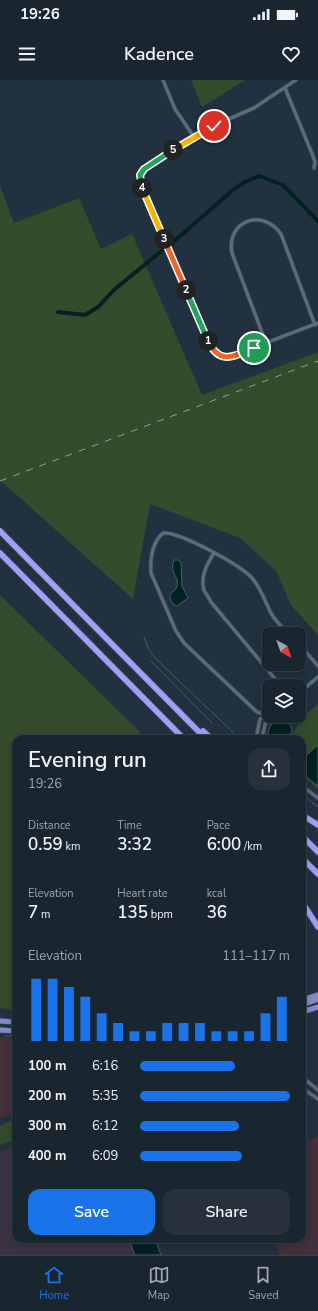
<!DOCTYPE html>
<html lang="en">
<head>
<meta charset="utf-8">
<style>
  :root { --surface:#19252f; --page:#26313b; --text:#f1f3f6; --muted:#9fa5aa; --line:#37424b; --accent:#1a73e8 }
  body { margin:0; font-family:"Nunito Sans",sans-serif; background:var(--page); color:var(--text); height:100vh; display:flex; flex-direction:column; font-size:15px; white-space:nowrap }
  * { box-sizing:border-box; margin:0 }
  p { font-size:13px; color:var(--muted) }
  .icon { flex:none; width:22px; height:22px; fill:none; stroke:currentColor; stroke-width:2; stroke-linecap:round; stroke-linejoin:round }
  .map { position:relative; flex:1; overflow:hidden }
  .sheet { position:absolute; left:12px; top:655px; width:294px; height:508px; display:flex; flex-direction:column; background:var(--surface); border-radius:12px; box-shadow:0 2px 10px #0003,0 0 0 1px var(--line) }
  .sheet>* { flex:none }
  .needle { width:26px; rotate:140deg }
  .fabs { position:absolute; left:262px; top:547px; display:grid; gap:8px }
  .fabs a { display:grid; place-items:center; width:44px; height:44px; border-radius:8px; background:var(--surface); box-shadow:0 2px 10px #0003,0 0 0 1px var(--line); font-size:20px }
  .pin { position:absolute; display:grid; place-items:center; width:34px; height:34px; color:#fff; margin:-17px; border:2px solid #fff; border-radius:50%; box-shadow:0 1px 4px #0007 }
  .km { position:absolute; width:20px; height:20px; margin:-10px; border-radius:50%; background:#222; color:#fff; font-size:11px; line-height:20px; text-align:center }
  .round { display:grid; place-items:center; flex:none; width:42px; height:42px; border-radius:12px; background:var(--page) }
  .overview { display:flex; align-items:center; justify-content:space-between; height:68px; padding:0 16px }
  h1 { font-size:22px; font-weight:600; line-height:30px }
  .stats { display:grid; grid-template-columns:repeat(3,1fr); gap:6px; height:68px; padding:4px 16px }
  .stats div { display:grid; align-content:center }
  .stats b { font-size:17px; font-weight:600 }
  .stats small { font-size:11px; font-weight:400 }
  .stats p { font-size:11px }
  .chart { height:112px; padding:8px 16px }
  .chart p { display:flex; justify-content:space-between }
  .chart svg { width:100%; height:72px; margin-top:4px; stroke:var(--accent); stroke-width:6 }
  .action { display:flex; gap:8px; margin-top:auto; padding:8px 16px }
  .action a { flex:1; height:46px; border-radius:12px; background:var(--accent); color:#fff; font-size:16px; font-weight:600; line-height:46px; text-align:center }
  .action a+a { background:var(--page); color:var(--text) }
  ul { padding:0 16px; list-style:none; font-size:13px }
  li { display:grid; grid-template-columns:64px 48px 1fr; align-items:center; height:30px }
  li i { height:10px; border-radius:5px; background:var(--accent) }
  .status { display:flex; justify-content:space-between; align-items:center; height:28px; padding:0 20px; background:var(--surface); direction:ltr }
  .status svg { height:11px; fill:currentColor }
  header { display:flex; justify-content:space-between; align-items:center; height:52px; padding:0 16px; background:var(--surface); font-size:18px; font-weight:600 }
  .tab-bar { display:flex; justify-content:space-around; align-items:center; height:56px; border-top:1px solid var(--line); background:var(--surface); font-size:11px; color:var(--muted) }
  .tab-bar a { display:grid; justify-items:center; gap:2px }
  .tab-bar .selected { color:var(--accent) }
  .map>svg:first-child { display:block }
  .commercial { fill:#42303a }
  .industrial { fill:#3c3242 }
  .green { fill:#344c2c }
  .water { fill:#022122; stroke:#476063 }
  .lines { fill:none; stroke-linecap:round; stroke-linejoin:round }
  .stream { stroke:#476063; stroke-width:1 }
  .canal { stroke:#022122; stroke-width:4 }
  .minor-casing { stroke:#3f4c58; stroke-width:4.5 }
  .primary-casing { stroke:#3f4c58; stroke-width:6 }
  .motorway-casing { stroke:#3f4c58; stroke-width:7 }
  .minor { stroke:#5b6c7c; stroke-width:3 }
  .primary { stroke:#858ac6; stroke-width:5 }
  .motorway { stroke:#a19ef8; stroke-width:5.5 }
  .rail { stroke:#929faa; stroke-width:1; stroke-dasharray:7 7; stroke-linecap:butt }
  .split-1-casing { stroke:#fff; stroke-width:8 }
  .split-2-casing { stroke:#fff; stroke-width:8 }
  .split-3-casing { stroke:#fff; stroke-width:8 }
  .split-4-casing { stroke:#fff; stroke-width:8 }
  .split-5-casing { stroke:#fff; stroke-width:8 }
  .split-6-casing { stroke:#fff; stroke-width:8 }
  .split-1 { stroke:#f0652b; stroke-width:5 }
  .split-2 { stroke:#22a559; stroke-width:5 }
  .split-3 { stroke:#f0652b; stroke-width:5 }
  .split-4 { stroke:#f5b400; stroke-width:5 }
  .split-5 { stroke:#22a559; stroke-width:5 }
  .split-6 { stroke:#f5b400; stroke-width:5 }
</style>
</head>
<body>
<div class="status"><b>19:26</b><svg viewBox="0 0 49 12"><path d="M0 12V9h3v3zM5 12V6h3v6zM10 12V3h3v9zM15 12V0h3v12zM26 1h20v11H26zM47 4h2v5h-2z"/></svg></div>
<header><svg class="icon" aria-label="menu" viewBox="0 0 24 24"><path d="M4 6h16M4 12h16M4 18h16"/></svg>Kadence<svg class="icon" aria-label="heart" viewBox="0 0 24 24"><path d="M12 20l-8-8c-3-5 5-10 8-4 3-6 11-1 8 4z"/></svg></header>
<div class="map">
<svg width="318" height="1175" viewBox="0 0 318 1175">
  <rect width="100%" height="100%" fill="#21313f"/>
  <g class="commercial">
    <polygon points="0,957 16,959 16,1032 0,1039"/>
    <polygon points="318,1056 318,1175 280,1175 273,1159 302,1159 302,1062"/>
  </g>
  <polygon class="industrial" points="16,1065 16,1159 150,1159 157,1175 0,1175 0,1072"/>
  <g class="green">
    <polygon points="191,0 245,0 202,27"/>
    <polygon points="0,105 14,143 79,118 101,169 132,154 202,315 318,272 318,555 290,524 277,492 240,458 150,424 133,519 0,400"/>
    <polygon points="0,515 147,659 16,659 16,930 0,928"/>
    <polygon points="318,624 318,709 302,694 302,659 289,659 303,637"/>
    <polygon points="16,1038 16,1059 0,1065 0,1046"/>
  </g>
  <g class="water">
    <path d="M174,480H178L181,483L182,506L188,518L177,526L173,524C165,510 176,515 177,505C179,496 169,493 174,480Z"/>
    <path d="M278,639C286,639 291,643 292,651L285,659H271L268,655C269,647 271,643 278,639Z"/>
    <path d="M318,665V706C306,697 302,695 302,679Z"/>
    <polygon points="129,1159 155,1159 161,1175 135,1175"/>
  </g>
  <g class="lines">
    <g class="stream">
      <polyline points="144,557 148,568 157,580 240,659"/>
      <polyline points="151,581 212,643"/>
      <polyline points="302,715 318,727"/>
      <polyline points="5,956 13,956"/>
    </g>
    <g class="canal">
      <polyline points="171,164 234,109 245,102 259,96 283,105 318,141"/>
      <polyline points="58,232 85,235 98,227 115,209 164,169"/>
    </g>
    <g class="minor-casing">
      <g id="minor">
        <polyline points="163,0 175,29 194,57"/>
        <path d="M296,0L254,28L215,45L194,57L144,89L140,95L143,110L210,264C216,274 217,276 229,277L318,243"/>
        <polyline points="285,8 313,76 315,82 314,88"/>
        <path d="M266,263L232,173C226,140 263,128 281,154L315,245"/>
        <path d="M214,473C207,484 200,497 204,510C206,514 209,518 211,522L281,606"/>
        <polyline points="299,564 318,586"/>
        <polyline points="299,613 318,597"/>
        <path d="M269,634H264L257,632L184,563L176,551L151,493C150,479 152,463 163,453C181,452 240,485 252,498C261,508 265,522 271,533C275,541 283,548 289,554"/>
        <polyline points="256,659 260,639 264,637"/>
        <polyline points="262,659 266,640 264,637 264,634"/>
        <polyline points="302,706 318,718"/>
        <polyline points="302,997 318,1010"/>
        <polyline points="302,1008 318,1019"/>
      </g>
    </g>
    <g class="primary-casing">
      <g id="primary">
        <polyline points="302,920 318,915"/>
        <polyline points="302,925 318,919"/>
        <polyline points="302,932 318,927"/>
        <polyline points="0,941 16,942"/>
        <polyline points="0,950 16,951"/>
      </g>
    </g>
    <g class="motorway-casing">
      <g id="motorway">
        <polyline points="0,451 206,659"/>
        <polyline points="0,473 184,659"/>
        <polyline points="203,651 212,659"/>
        <polyline points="302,735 318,745"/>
        <polyline points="302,756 318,772"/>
        <polyline points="302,778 318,794"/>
        <polyline points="302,822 318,847"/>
      </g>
    </g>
    <use href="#minor" class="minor"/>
    <use href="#primary" class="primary"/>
    <use href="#motorway" class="motorway"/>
    <polyline class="rail" points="0,401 318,281"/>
  </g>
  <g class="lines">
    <g class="split-1-casing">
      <path id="split-1" d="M208,261C220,286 234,276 254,268"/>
    </g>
    <g class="split-2-casing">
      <polyline id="split-2" points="186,210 208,261"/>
    </g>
    <g class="split-3-casing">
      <polyline id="split-3" points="164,159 186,210"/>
    </g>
    <g class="split-4-casing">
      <polyline id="split-4" points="142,108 164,159"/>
    </g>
    <g class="split-5-casing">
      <polyline id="split-5" points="142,108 140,95 144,89 173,70"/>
    </g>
    <g class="split-6-casing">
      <polyline id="split-6" points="173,70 214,46"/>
    </g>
    <use href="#split-1" class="split-1"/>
    <use href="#split-2" class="split-2"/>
    <use href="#split-3" class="split-3"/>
    <use href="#split-4" class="split-4"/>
    <use href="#split-5" class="split-5"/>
    <use href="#split-6" class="split-6"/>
  </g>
</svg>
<div class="fabs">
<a><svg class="needle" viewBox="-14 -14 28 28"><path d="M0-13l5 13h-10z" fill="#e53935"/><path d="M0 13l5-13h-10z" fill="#9fa5aa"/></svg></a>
<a><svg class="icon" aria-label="layers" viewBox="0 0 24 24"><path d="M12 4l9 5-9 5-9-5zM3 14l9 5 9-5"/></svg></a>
</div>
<div class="pin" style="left:254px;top:268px;background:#1e9e55"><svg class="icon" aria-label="arrive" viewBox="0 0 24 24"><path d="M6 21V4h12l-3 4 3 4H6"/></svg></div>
<div class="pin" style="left:214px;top:46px;background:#d93025"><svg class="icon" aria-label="check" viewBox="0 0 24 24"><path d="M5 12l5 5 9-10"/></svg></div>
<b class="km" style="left:208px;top:261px">1</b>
<b class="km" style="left:186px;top:210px">2</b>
<b class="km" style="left:164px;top:159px">3</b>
<b class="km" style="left:142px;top:108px">4</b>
<b class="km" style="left:173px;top:70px">5</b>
<section class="sheet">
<div class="overview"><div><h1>Evening run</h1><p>19:26</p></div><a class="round"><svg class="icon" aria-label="share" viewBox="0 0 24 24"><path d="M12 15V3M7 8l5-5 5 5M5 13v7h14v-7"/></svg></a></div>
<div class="stats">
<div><p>Distance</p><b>0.59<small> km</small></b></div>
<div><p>Time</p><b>3:32</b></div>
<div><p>Pace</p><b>6:00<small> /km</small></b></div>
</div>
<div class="stats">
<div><p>Elevation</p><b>7<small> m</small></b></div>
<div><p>Heart rate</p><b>135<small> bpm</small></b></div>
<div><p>kcal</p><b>36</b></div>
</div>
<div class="chart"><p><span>Elevation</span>111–117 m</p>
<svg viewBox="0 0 160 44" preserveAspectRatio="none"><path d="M5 44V6M15 44V6M25 44V11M35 44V17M45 44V27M55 44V33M65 44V38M75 44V38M85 44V33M95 44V33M105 44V33M115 44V38M125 44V38M135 44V38M145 44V27M155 44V17"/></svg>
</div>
<ul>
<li><b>100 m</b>6:16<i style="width:63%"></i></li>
<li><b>200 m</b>5:35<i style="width:100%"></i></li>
<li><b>300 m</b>6:12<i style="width:66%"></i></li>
<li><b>400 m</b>6:09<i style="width:68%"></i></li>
</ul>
<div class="action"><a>Save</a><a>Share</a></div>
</section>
</div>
<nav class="tab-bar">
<a class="selected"><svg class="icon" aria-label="home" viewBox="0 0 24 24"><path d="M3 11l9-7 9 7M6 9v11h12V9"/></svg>Home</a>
<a><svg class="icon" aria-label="map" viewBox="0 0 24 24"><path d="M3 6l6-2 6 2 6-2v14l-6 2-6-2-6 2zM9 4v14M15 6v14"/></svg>Map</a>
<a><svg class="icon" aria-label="saved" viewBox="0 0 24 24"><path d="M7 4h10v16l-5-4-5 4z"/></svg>Saved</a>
</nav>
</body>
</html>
